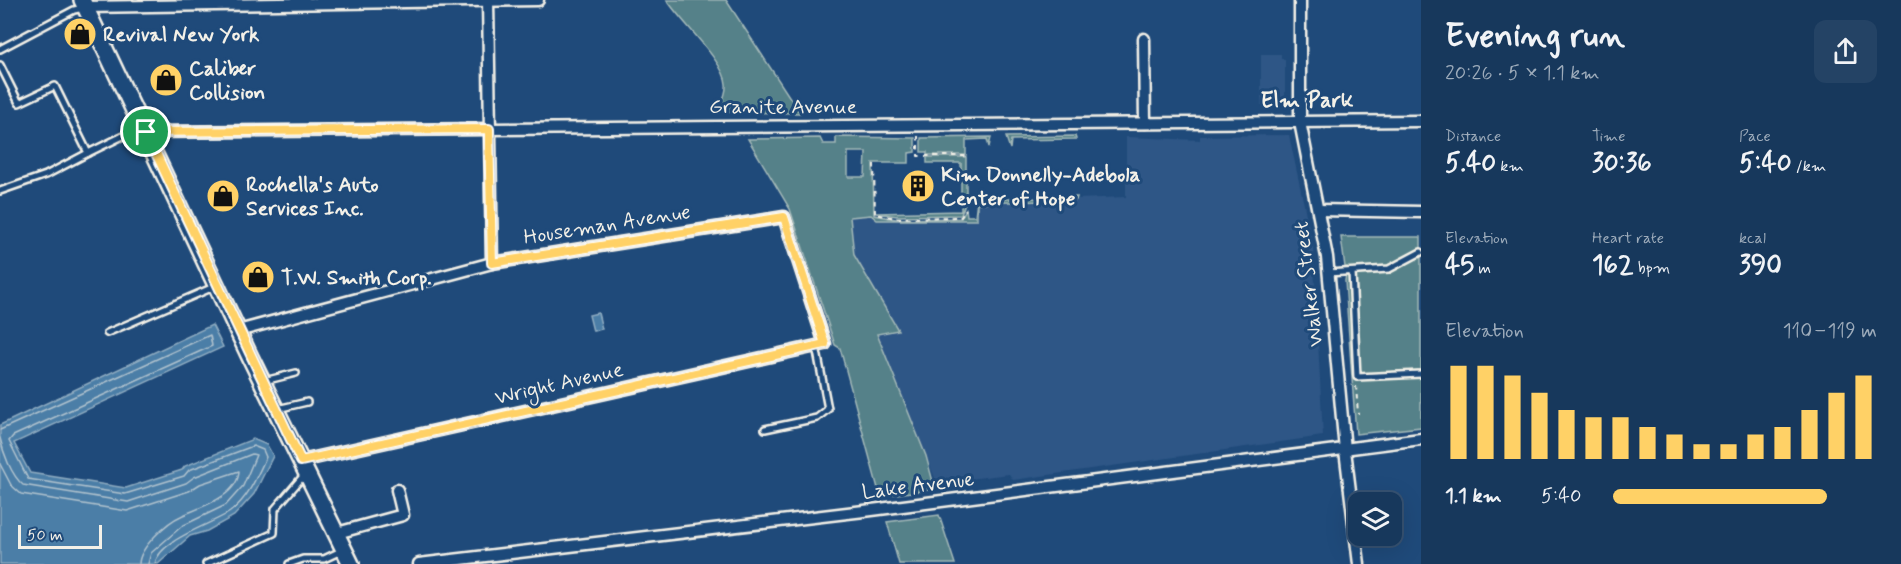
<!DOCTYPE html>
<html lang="en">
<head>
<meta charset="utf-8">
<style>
  :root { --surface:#17385c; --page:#244365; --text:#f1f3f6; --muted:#9eacbb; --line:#365272; --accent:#ffd166 }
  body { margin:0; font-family:Mynerve,sans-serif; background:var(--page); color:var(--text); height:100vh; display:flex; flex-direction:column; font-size:22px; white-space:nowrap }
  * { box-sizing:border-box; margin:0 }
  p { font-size:20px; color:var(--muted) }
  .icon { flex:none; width:33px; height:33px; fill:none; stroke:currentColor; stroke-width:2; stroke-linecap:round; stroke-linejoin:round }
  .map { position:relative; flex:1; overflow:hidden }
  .side { display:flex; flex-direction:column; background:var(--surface); width:480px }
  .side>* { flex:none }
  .tools { position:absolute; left:1348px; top:492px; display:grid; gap:12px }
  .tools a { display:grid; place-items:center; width:54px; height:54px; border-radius:12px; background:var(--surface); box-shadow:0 6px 24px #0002,0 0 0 2px var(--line); font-size:30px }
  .scale { position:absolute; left:18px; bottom:15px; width:84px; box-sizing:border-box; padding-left:6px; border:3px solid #f4f1e8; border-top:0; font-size:16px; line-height:21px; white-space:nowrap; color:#f4f1e8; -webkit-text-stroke:4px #1f4a7a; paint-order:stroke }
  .pin { position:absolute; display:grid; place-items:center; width:51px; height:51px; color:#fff; margin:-26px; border:3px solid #fff; border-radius:50%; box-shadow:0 2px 6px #0007 }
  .round { display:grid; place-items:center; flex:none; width:63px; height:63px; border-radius:12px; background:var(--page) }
  .headline { display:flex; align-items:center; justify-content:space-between; height:102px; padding:0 24px }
  h1 { font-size:33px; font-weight:800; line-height:45px }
  .stats { display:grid; grid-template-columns:repeat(3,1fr); gap:9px; height:102px; padding:6px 24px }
  .stats div { display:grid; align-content:center }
  .stats b { font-size:26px; font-weight:800 }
  .stats small { font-size:16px; font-weight:400 }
  .stats p { font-size:16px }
  .chart { height:168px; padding:12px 24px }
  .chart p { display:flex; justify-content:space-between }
  .chart svg { width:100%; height:108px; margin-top:6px; stroke:var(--accent); stroke-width:6 }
  ul { padding:0 24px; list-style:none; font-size:20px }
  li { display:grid; grid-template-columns:96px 72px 1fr; align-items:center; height:45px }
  li i { height:15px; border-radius:8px; background:var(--accent) }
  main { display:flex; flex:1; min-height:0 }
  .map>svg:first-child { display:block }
  .built { fill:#2e5686 }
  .green { fill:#558189; stroke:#a4b9b8; stroke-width:1.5; fill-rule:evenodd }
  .water { fill:#4c7ea7; stroke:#8facc1; stroke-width:1.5 }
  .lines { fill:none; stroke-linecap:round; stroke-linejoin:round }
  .shore { stroke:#b1c3ce; stroke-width:1.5 }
  .lane-casing { stroke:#f4f1e8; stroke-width:10 }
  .street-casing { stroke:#f4f1e8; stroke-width:15 }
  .secondary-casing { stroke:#f4f1e8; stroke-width:20 }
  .path { stroke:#f4f1e8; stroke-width:2; stroke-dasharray:4.5 4.5; stroke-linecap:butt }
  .lane { stroke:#1f4a7a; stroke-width:5 }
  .street { stroke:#1f4a7a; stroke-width:10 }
  .secondary { stroke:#1f4a7a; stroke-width:15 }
  .route-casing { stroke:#fff; stroke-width:12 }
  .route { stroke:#ffd166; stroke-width:8 }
  .labels { text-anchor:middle; stroke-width:6; stroke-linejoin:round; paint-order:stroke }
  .poi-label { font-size:21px; font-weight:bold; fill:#f4f1e8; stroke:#1f4a7a; text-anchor:start }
  .street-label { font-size:21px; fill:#f4f1e8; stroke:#1f4a7a }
  .neighbourhood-label { font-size:22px; font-weight:bold; fill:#f4f1e8; stroke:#1f4a7a }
</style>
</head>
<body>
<main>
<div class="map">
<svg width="1421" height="564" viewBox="0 0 1421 564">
  <rect width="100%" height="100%" fill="#1f4a7a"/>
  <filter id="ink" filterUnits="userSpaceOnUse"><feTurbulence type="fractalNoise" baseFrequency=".0167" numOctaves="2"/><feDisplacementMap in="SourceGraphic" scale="12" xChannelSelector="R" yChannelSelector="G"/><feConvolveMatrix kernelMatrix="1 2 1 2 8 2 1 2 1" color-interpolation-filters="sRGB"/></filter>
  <g filter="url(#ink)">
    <g class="built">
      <polygon points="1261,54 1281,54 1281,59 1285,59 1285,101 1281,106 1261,105"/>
      <polygon points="1289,135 1313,247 1323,436 1013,480 1009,474 937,483 877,334 898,330 854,255 850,216 871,215 877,220 977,220 977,203 1126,197 1126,137 1200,140 1200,136"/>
    </g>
    <g class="green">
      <path d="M667,0H726L800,113L724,112L720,107C723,100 727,92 726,84C725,62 681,22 667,0Z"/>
      <polygon points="1075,136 1076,139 1011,140 1010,149 1006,137"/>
      <path d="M836,137L915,138V152L909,153V163H873L874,215L896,219L961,218L966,209L967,216H975L977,200L1077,197L1076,200L977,203V220H877L871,215L850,217L854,255L898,330L877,334L926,456L935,489L880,496L840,348L835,345L790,209L748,139L820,138L823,144H836ZM848,152H866L865,177H848Z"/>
      <polygon points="991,137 989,147 987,139 966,140 966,155 927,155 927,152 921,152 921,138"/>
      <polygon points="927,157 966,157 966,198 961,198 961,174 964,173 961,172 961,163 927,163"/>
      <polygon points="961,200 966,200 961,215 897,216 876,213 961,211"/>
      <polygon points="1341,237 1421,237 1421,427 1356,434 1345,281 1347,267 1345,267"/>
      <polygon points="939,515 955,564 899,564 887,522"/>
    </g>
    <g class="water">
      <polygon points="598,313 602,329 593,331 589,315"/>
      <polygon points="212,325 223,347 14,443 30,473 126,488 182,470 185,466 253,439 267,445 273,456 254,494 234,516 207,531 190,536 158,564 0,564 0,425"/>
    </g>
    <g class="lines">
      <g class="shore">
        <path d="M0,430L210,335L212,346L13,436L9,441L28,479L125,494L184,476L189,470L253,446L263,450L266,457C257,477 248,498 230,512C213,524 158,540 155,564"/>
        <path d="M0,438C3,452 11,475 23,485L128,502L186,483L194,477L252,454L256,455L243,486L226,505L182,526L151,553L148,564"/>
        <path d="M0,464L11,485L21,494L127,511L189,491L200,484L239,471C238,497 200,507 181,516C167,522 139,548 139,564"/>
      </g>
      <g class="lane-casing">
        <g id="lane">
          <polyline points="0,49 74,10 84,8"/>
          <polyline points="0,65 19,103 55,86 88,153 125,135 140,132"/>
          <polyline points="0,191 46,175 88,153"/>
          <polyline points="1352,272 1357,377 1421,374"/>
          <polyline points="1328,273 1389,269 1421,252"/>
          <polyline points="107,333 216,286"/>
          <polyline points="264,381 296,373"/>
          <polyline points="277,409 307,402"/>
          <polyline points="765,429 817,418 828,409 816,346"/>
          <polyline points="206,564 274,533 275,509 305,474"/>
          <polyline points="289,564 303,559 324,559 343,550"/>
        </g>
      </g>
      <g class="street-casing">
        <g id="street">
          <polyline points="488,0 492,263"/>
          <polyline points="1300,0 1300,122 1327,257 1345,450 1359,564"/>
          <polyline points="86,7 538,0"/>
          <polyline points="1144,39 1145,123"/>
          <polyline points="146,132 1421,121"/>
          <polyline points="1319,210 1421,212"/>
          <polyline points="238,331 492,263 784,217 825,344 301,461"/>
          <polyline points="337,533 403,515 397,490"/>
          <polyline points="419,564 864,511 1421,439"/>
        </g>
      </g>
      <g class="secondary-casing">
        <polyline id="secondary" points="82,0 250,357 351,564"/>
      </g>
      <g class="path">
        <polyline points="918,136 918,156 966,156"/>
        <polyline points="874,164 875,214 896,218 961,217 966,209"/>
        <polyline points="1356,386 1358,414"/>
      </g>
      <use href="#lane" class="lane"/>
      <use href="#street" class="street"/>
      <use href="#secondary" class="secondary"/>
    </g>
  </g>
  <g class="lines" filter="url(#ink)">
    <g class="route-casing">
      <polygon id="route" points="489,129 492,263 784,217 825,344 301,461 146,132"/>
    </g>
    <use href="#route" class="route"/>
  </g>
  <defs>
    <g id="shop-disc" transform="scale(1.725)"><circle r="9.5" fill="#ffd166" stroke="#1f4a7a"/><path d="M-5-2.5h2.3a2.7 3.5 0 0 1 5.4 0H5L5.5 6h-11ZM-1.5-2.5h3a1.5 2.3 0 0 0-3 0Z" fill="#111"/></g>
    <g id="building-disc" transform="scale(1.725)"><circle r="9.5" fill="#ffd166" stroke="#1f4a7a"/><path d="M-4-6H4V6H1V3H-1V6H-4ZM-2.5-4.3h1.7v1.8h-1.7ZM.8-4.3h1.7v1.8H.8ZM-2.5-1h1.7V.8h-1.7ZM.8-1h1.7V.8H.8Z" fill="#111"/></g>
  </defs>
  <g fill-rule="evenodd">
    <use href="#shop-disc" x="80" y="34"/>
    <use href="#shop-disc" x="166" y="80"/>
    <use href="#building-disc" x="918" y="186"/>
    <use href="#shop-disc" x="223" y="196"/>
    <use href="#shop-disc" x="258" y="277"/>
  </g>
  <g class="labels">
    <g class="poi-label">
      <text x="103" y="41">Revival New York</text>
      <text x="189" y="75">Caliber<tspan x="189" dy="24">Collision</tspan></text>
      <text x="941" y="181">Kim Donnelly-Adebola<tspan x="941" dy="24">Center of Hope</tspan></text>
      <text x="246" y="191">Rochella's Auto<tspan x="246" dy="24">Services Inc.</tspan></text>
      <text x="281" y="284">T.W. Smith Corp.</text>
    </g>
    <g class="street-label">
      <text x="783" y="113">Granite Avenue</text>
      <text transform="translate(607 224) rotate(-9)" y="7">Houseman Avenue</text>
      <text transform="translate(1308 284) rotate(-97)" y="7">Walker Street</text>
      <text transform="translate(559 383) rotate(-13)" y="7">Wright Avenue</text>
      <text transform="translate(918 485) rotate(-7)" y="7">Lake Avenue</text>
    </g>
    <g class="neighbourhood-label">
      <text x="1307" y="107">Elm Park</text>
    </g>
  </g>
</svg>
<div class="tools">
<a><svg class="icon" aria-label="layers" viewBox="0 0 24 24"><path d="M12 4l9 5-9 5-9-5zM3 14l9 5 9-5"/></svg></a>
</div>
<div class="scale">50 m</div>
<div class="pin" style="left:146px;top:132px;background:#1e9e55"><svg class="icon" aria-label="arrive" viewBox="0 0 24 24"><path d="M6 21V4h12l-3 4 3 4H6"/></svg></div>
</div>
<section class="side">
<div class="headline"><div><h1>Evening run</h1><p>20:26 · 5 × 1.1 km</p></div><a class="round"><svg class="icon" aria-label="share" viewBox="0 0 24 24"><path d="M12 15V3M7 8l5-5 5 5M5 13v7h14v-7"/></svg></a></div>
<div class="stats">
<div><p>Distance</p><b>5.40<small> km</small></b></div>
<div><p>Time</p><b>30:36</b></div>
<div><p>Pace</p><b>5:40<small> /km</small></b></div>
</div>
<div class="stats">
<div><p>Elevation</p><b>45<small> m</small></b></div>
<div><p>Heart rate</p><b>162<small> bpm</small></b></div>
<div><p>kcal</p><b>390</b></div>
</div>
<div class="chart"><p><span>Elevation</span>110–119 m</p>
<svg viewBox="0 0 160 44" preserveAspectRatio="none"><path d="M5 44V6M15 44V6M25 44V10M35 44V17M45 44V24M55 44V27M65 44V27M75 44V31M85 44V34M95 44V38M105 44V38M115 44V34M125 44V31M135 44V24M145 44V17M155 44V10"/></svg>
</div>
<ul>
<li><b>1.1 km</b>5:40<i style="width:81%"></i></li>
</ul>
</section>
</main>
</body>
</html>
